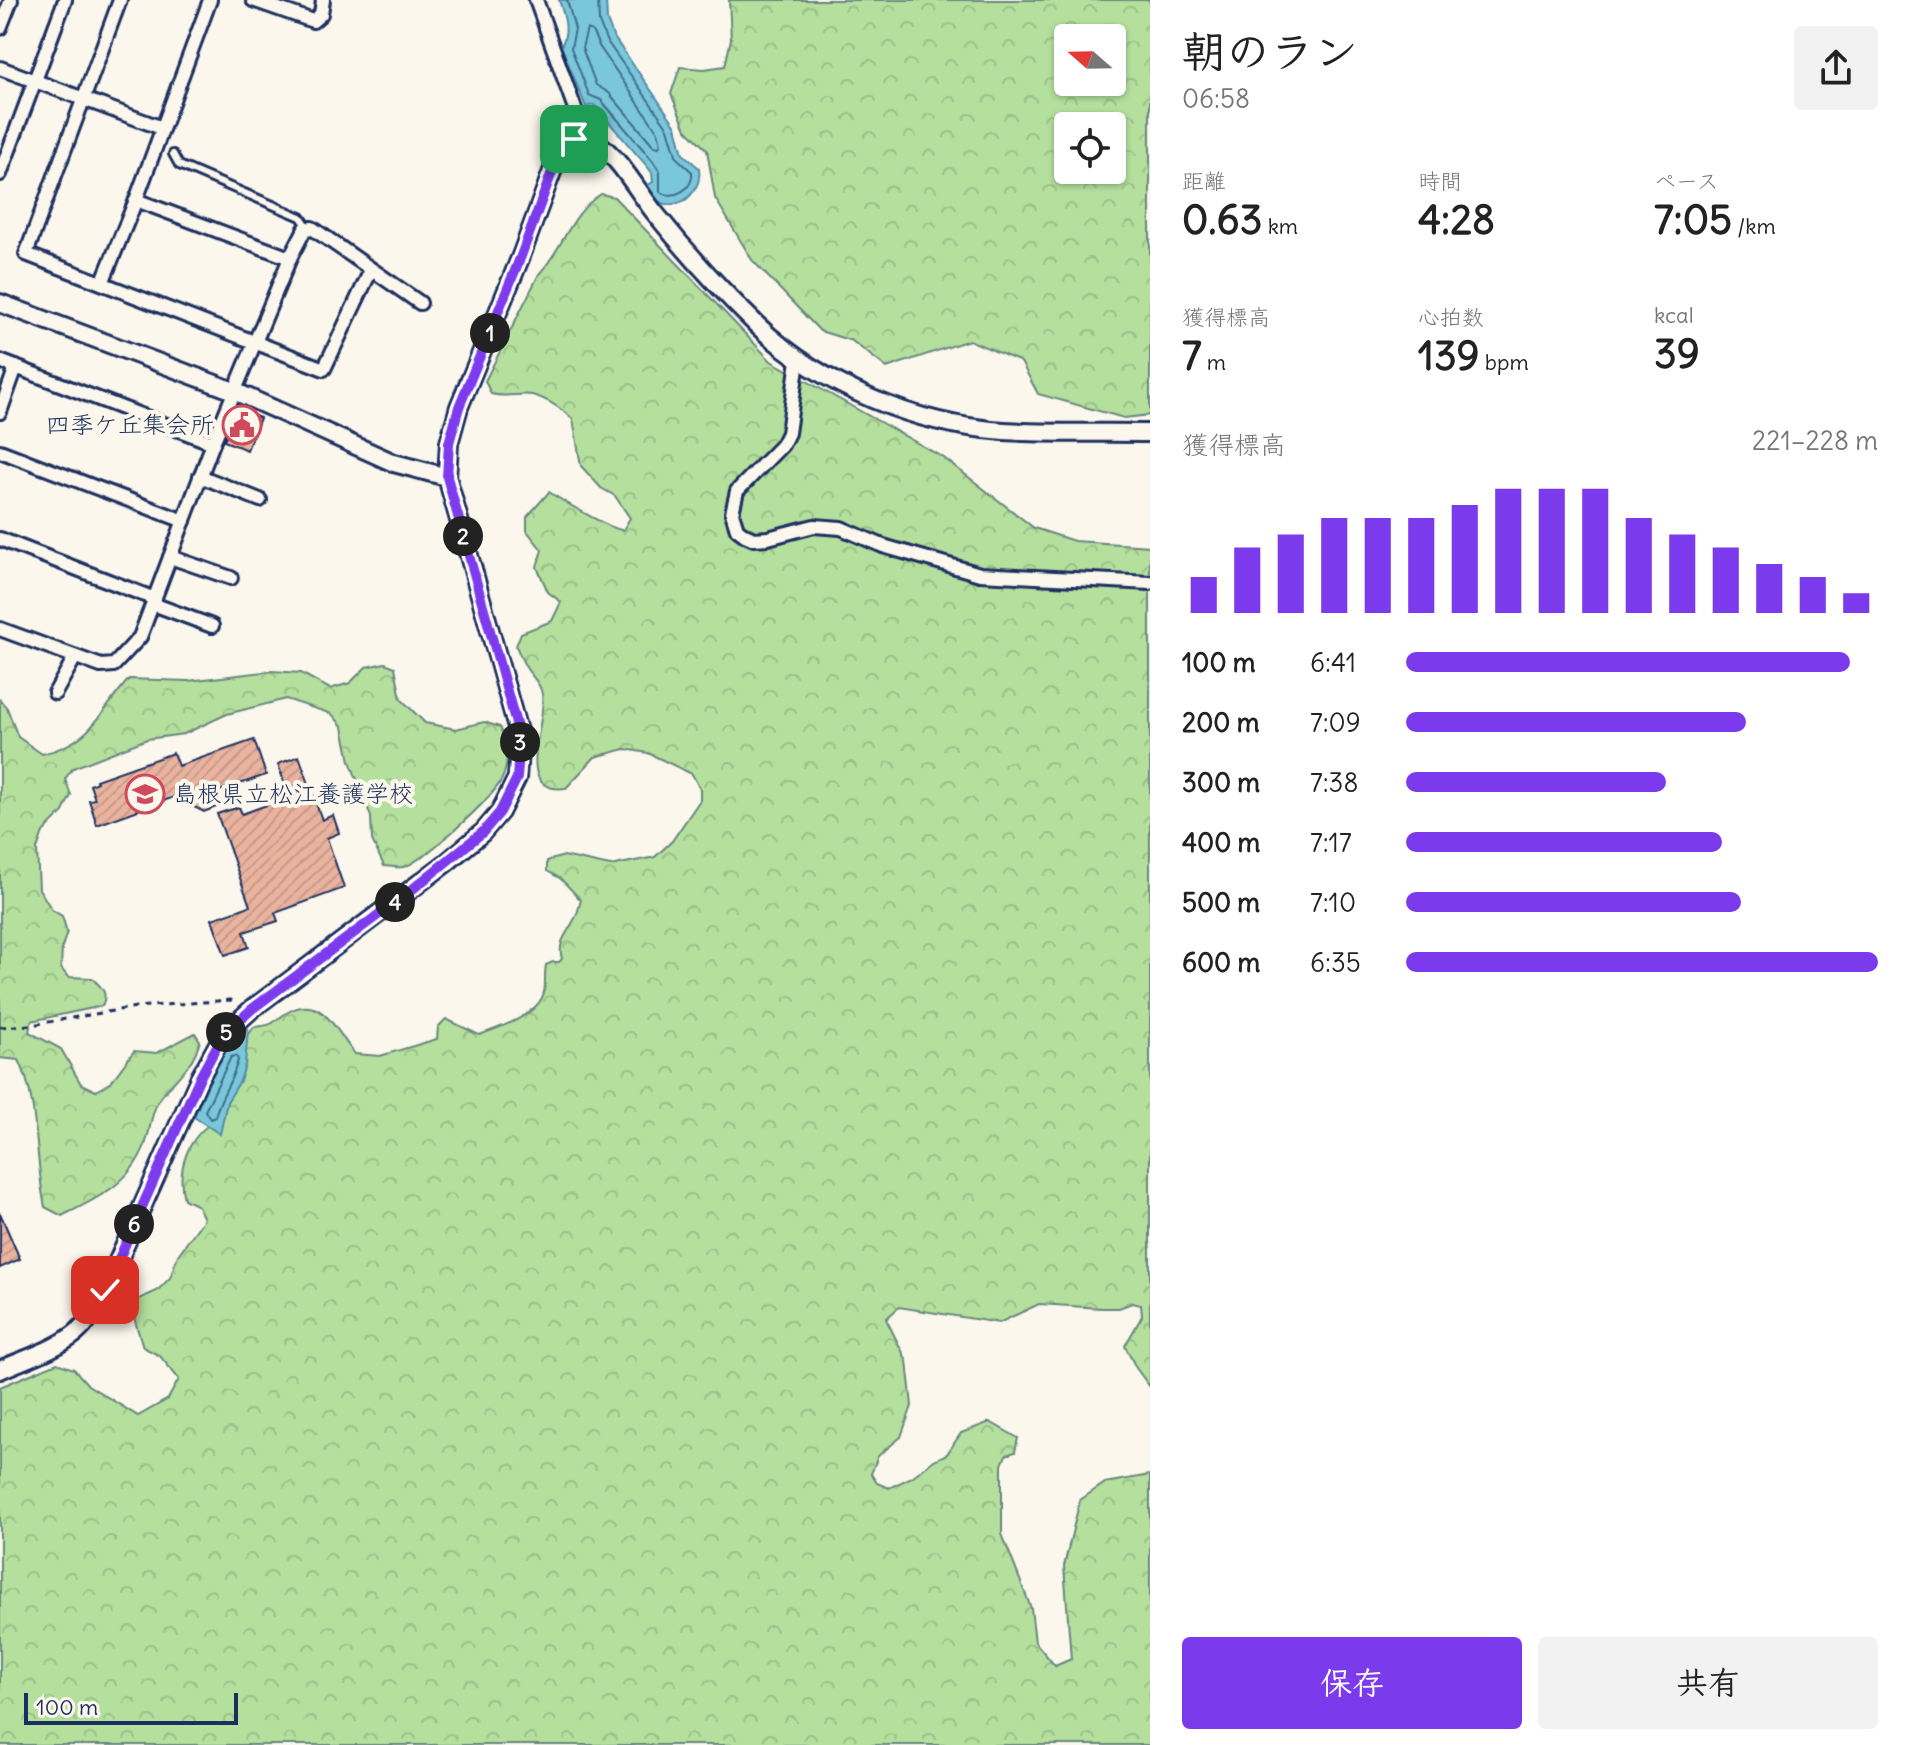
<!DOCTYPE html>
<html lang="ja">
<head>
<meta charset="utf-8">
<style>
  :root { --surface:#fff; --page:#f2f2f2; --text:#222; --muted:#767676; --accent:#7c3aed }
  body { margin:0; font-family:Delius,"Klee One",sans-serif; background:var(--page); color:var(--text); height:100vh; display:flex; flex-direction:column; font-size:30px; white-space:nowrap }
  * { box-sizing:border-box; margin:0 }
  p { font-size:26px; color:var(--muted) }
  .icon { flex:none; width:44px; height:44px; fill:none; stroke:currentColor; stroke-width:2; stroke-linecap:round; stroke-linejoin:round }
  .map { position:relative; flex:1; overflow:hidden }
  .sheet { display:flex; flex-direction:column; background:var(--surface); width:760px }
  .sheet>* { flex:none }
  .needle { width:52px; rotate:290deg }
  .fabs { position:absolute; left:1054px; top:24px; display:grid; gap:16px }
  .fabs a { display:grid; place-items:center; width:72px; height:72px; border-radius:8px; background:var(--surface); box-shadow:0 2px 6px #0004; font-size:40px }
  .scale { position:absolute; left:24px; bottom:20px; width:214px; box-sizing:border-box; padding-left:8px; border:4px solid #1b2f5e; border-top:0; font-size:22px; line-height:28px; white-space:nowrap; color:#1b2f5e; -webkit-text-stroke:6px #fbf7ec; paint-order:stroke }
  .pin { position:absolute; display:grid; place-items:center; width:68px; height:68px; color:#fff; margin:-34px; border-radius:16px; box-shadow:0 4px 12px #0006 }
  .km { position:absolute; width:40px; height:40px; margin:-20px; border-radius:50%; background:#222; color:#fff; font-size:22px; line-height:40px; text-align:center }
  .round { display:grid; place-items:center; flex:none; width:84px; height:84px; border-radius:8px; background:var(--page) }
  .summary { display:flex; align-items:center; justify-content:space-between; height:136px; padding:0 32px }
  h1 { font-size:44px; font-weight:800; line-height:60px }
  .figures { display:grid; grid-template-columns:repeat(3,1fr); gap:12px; height:136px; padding:8px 32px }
  .figures div { display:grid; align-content:center }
  .figures b { font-size:40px; font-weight:800 }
  .figures small { font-size:22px; font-weight:400 }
  .figures p { font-size:22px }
  .chart { height:224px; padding:16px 32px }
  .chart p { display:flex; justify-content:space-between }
  .chart svg { width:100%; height:144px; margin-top:8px; stroke:var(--accent); stroke-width:6 }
  .cta { display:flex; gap:16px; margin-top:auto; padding:16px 32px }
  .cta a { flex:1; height:92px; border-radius:8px; background:var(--accent); color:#fff; font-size:32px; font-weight:800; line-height:92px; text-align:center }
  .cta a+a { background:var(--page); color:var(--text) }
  ul { padding:0 32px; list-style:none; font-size:26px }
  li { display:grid; grid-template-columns:128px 96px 1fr; align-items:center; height:60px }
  li i { height:20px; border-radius:10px; background:var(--accent) }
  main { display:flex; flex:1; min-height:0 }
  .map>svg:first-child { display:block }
  .forest { fill:url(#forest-crowns); stroke:#68877e; stroke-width:2; fill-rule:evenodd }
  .water { fill:#7ac7d9; stroke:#548aa8; stroke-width:2 }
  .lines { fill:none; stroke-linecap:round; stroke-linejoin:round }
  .shore { stroke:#416c8f; stroke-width:2 }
  .building { fill:url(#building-hatch); stroke:#1b2f5e; stroke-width:2 }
  .service-casing { stroke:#1b2f5e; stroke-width:12 }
  .minor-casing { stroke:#1b2f5e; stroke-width:18 }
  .tertiary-casing { stroke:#1b2f5e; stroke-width:22 }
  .path { stroke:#1b2f5e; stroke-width:3; stroke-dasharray:6 6; stroke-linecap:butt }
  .service { stroke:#fbf7ec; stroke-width:6 }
  .minor { stroke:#fbf7ec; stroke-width:12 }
  .tertiary { stroke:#fbf7ec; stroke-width:16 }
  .route-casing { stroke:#fff; stroke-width:16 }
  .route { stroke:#7c3aed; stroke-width:10 }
  .labels { text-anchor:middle; stroke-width:8; stroke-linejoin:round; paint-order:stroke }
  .poi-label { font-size:24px; fill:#1b2f5e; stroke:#fbf7ec; text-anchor:end }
</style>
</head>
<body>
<main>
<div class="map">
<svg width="1150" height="1745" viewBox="0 0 1150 1745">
  <defs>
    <pattern id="forest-crowns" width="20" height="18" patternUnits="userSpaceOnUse" patternTransform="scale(2)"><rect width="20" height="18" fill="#b4df9d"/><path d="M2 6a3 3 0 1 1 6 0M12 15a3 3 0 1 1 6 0" fill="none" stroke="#9ac08a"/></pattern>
    <pattern id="building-hatch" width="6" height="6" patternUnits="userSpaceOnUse" patternTransform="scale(2)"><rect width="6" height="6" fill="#e9b39e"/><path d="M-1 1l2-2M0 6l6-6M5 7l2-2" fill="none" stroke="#c79a8a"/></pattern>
  </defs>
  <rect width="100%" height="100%" fill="#fbf7ec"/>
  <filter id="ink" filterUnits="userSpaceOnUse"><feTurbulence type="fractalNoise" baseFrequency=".0125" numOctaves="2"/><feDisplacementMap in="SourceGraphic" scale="16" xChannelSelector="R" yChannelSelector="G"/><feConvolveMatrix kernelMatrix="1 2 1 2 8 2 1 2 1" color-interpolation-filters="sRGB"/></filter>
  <g filter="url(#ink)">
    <g class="forest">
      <path d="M729,0H1150V415L1124,418L1038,394L1021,362L969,340L887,368L852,341L820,331L752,260L715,198L707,150L686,129L671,94L680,67L704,69L725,66L731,39ZM1068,38H1112V82H1068ZM1068,126H1112V170H1068Z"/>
      <path d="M601,194L614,197L771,361L944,458L1034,528L1074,541L1150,546V1387L1136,1368L1125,1346L1142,1316L1141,1305L1132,1303L1119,1308H1101L1039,1304L999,1323L899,1307L886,1319L907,1361L912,1406L901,1437L878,1456L871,1474L877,1483L889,1488L912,1477L934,1460L947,1454L961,1433L990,1422L1018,1438L1015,1452L1006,1455L1002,1465V1534L1031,1608L1035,1642L1055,1666L1071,1659L1064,1566L1080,1500L1105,1483L1150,1475V1745H0V1387L57,1363L74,1369L88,1385L138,1416L168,1399L179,1379L160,1356L143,1347L135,1321L139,1299L157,1291L170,1278L178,1255L204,1219L198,1206L184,1199C176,1169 188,1136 215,1121L241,1045L254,1027C277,1025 271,1022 288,1012C324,992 337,1034 355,1054L380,1056L437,1039L438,1027L446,1019L479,1035C499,1028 539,1015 544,992C546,984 544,974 546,965L553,962H559L562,959C557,942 567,934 574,920C578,914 579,906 581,900L561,879L547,871V861L564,856L610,866L655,857L672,841L700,800V789L692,774L648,753L625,749L595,757L566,788C509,795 551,717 541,690C539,683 531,675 527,669C522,661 519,653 516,646L521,633L552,621L561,602L548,592L537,567L542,550L527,531V517L549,492C561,500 613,531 623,530L630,518L615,496L601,488L581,466L573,419C561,409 548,399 532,395C519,393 506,398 491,394L485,381L539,274C563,249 570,213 601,194Z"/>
      <path d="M385,663L395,667L401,699L425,723L456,729L484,722L500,727C508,745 510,763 501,781C491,799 422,863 403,867C398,868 390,866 384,866L372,840L371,817L350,761L343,727L332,714L286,699L227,714L184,734L147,739L73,768L65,779L71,795L63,812L43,832L37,849L39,889L52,910L62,916L67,932L62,947L61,968L68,977L92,978C101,987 109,992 102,1006L31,1021L29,1032L61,1049L81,1084L96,1091L111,1082L134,1051L157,1053L195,1033L200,1041C192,1068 177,1076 161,1097C151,1110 151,1129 145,1145C130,1184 98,1198 62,1216L45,1207C35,1162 39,1100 19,1060L0,1058V700L7,708L18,737L42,754C93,742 98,714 129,679L188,681L272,671L301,673L330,689L350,683L366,667Z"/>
    </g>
    <g class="water">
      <path d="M559,0H606L607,20L613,36L676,126L683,154L699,168C702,186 687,208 665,204C656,202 651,194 646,186L653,182L652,173L647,166L594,105L586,107L561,46C570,30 564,16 559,0Z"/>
      <path d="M248,1029L245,1065L240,1081L227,1102L220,1134L194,1117C208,1085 218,1050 248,1029Z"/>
    </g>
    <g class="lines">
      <g class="shore">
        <path d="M567,0L575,29L571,48L589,95L601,100L653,161L660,172V192C674,200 694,189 692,172L677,158L668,128L606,40L599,22L598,0"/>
        <polygon points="587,29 592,31 599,46 658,132 661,144 659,147 654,146 609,93 596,85 582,48"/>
        <path d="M236,1056L238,1060C233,1081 220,1096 215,1117L210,1119L205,1111L231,1057Z"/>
      </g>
    </g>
    <g class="building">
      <polygon points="237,409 260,418 247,450 224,441"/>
      <polygon points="254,740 266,775 216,792 221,805 204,812 174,797 97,825 89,800 95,799 90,785 97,782 96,780 173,753 178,766"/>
      <polygon points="299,756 322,820 333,815 339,833 327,838 344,888 275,913 278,921 244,932 249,947 225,955 212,919 250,906 217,814 239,807 242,814 289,797 278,764"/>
      <polygon points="0,1213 20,1259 0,1268"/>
    </g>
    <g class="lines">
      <g class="service-casing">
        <polyline id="service" points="173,154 179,165 301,217 308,227"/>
      </g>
      <g class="minor-casing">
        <g id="minor">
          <polyline points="120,0 26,254 324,369 371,270"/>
          <polyline points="253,0 313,21 321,14 323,0"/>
          <polyline points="536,0 585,137"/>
          <polyline points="0,28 11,0"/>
          <polyline points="0,68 162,128"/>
          <polyline points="0,174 65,0"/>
          <polyline points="290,258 305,229 312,228 420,303"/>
          <polyline points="102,283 136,200"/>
          <polyline points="798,360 788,433 782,445 737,491 732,513 737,529 745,535 754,539 768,538 814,526 841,528 883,546 980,574 1150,583"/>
          <polyline points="0,361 213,443"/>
          <polyline points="0,412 16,367"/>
          <polyline points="0,451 184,521"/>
          <polyline points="200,476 260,500"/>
          <polyline points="0,539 155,599"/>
          <polyline points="170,557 231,578"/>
          <polyline points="153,604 212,626"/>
          <polyline points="0,629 101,666 114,665 140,637 213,443 290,258 136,200 210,0"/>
          <polyline points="55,693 75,657"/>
        </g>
      </g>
      <g class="tertiary-casing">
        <g id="tertiary">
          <polyline points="0,303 234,391 394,463 447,477"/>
          <path d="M0,1370C24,1359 55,1350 76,1333C89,1322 97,1305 105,1290L199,1079L223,1035L252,1009L446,863L483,832L500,812L517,778L520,738L447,477L449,443L459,407L521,256L556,161L574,139C583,138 589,138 597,143C618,156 639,193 655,213C686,252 721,290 757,325C821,386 916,425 1004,431C1052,434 1102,432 1150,433"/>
        </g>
      </g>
      <polyline class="path" points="0,1027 31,1025 136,1007 231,1000 235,1003"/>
      <use href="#service" class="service"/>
      <use href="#minor" class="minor"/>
      <use href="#tertiary" class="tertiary"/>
    </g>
  </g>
  <g class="lines" filter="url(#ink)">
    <g class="route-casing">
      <polyline id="route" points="105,1290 199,1079 223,1035 252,1009 409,892 483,832 500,812 517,778 520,738 447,477 449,443 459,407 521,256 556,161 574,139"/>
    </g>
    <use href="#route" class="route"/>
  </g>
  <defs>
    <g id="civic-ring" transform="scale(2)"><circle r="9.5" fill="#fbf7ec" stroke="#d1495b" stroke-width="1.5"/><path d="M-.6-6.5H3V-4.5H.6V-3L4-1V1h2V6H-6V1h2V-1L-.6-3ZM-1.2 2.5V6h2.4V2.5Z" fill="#d1495b"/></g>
    <g id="school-ring" transform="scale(2)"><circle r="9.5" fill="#fbf7ec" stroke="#d1495b" stroke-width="1.5"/><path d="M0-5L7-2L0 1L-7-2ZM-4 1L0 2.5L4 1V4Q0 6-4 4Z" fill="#d1495b"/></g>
  </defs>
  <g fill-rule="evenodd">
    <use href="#civic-ring" x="242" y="425"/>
    <use href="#school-ring" x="145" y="794"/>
  </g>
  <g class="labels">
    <g class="poi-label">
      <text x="214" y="433">四季ケ丘集会所</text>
      <text x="173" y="802" text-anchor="start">島根県立松江養護学校</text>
    </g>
  </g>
</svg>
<div class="fabs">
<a><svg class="needle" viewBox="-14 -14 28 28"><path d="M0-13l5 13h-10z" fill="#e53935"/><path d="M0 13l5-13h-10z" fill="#767676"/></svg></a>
<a><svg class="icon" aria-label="locate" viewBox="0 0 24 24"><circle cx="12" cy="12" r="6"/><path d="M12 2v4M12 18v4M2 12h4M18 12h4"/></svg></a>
</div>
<div class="scale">100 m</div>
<div class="pin" style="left:574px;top:139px;background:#1e9e55"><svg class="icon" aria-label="arrive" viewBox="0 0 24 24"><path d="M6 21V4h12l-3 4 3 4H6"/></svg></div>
<div class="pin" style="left:105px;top:1290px;background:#d93025"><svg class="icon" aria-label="check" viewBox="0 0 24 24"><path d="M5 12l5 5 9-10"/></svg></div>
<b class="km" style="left:490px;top:333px">1</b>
<b class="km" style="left:463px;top:536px">2</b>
<b class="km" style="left:520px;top:742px">3</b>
<b class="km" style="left:395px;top:902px">4</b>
<b class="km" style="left:226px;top:1032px">5</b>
<b class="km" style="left:134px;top:1224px">6</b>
</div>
<section class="sheet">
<div class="summary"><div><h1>朝のラン</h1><p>06:58</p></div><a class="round"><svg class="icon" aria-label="share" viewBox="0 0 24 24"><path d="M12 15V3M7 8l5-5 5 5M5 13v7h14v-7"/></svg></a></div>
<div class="figures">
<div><p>距離</p><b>0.63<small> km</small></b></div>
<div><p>時間</p><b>4:28</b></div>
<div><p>ペース</p><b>7:05<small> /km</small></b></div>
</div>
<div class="figures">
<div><p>獲得標高</p><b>7<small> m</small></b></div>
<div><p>心拍数</p><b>139<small> bpm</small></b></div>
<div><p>kcal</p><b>39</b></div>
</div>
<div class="chart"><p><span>獲得標高</span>221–228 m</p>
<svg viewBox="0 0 160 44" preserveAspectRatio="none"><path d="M5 44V33M15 44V24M25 44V20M35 44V15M45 44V15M55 44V15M65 44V11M75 44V6M85 44V6M95 44V6M105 44V15M115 44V20M125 44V24M135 44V29M145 44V33M155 44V38"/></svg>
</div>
<ul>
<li><b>100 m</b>6:41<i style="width:94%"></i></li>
<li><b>200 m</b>7:09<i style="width:72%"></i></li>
<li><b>300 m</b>7:38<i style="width:55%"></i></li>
<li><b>400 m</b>7:17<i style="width:67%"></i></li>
<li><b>500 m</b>7:10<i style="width:71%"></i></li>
<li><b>600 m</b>6:35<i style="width:100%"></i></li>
</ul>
<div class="cta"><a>保存</a><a>共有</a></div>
</section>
</main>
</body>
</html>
